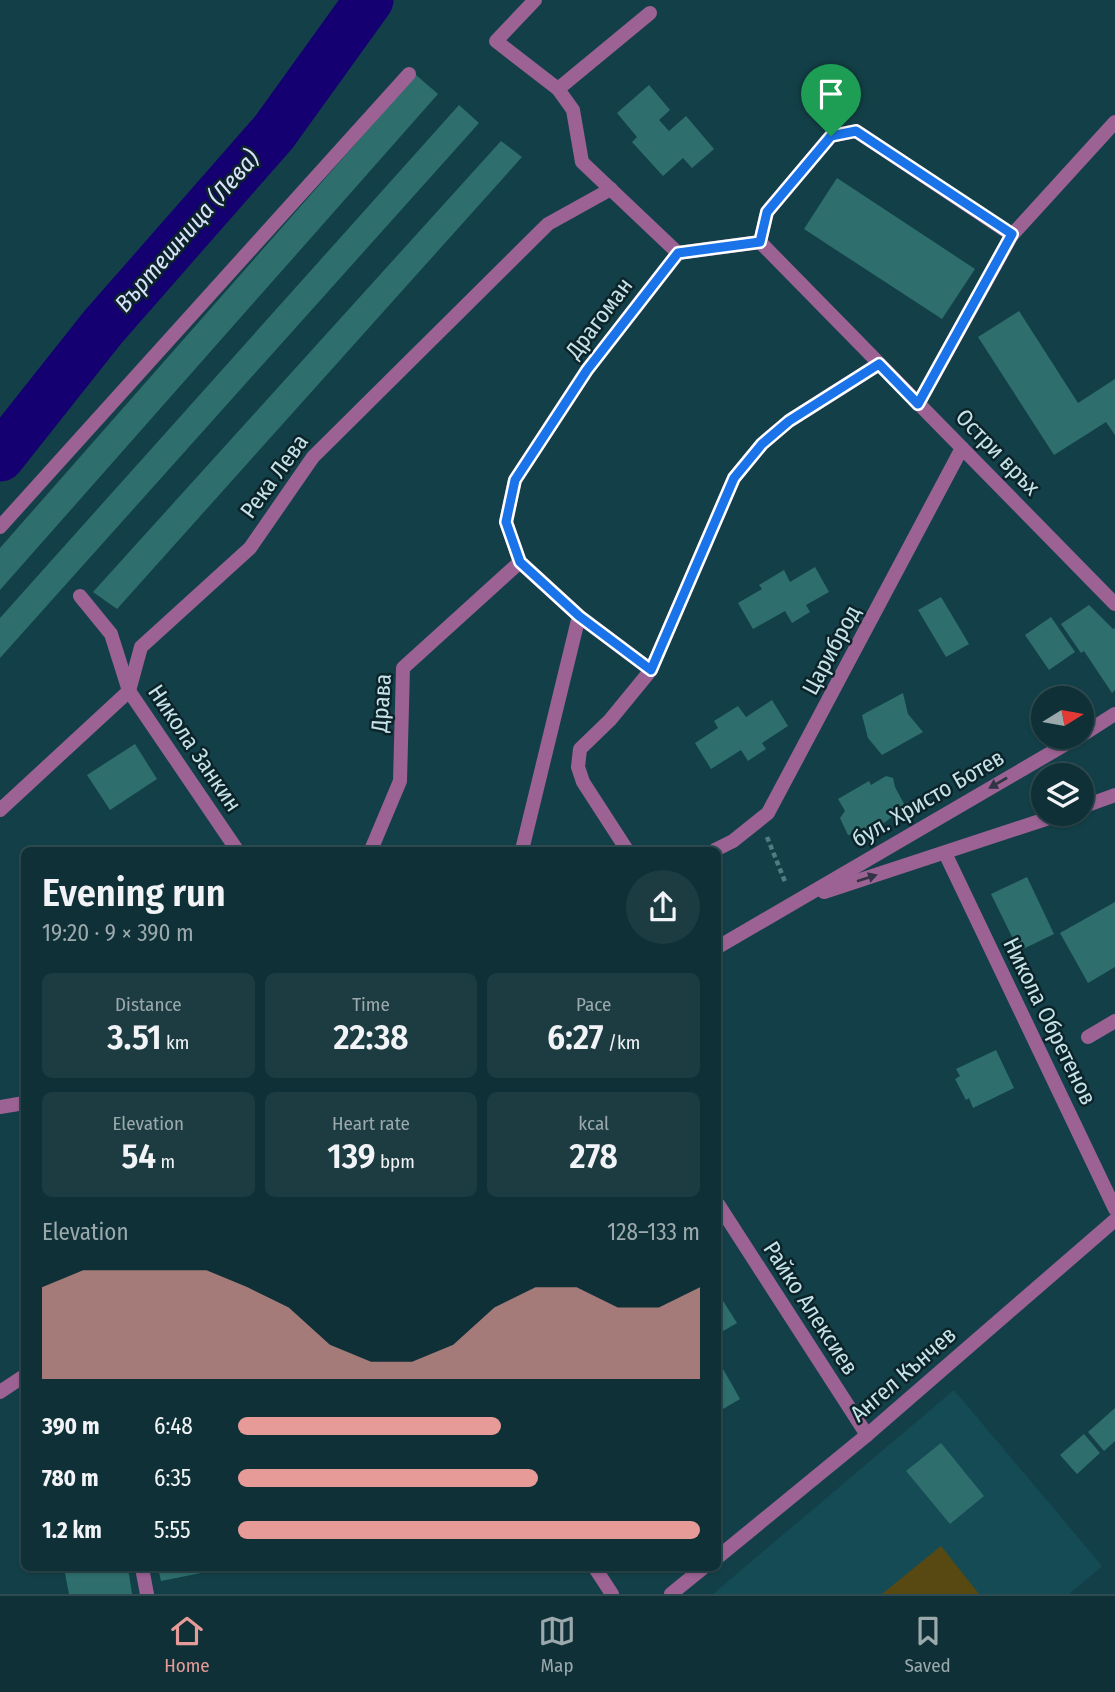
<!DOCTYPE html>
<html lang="en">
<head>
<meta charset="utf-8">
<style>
  :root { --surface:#0e3036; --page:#1c3c42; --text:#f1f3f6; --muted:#9ba9ad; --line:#2e4b51; --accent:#e69b98 }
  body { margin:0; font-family:"Fira Sans Condensed",sans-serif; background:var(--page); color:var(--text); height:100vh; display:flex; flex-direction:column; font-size:26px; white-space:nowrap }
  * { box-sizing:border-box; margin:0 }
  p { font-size:23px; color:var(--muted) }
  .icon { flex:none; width:38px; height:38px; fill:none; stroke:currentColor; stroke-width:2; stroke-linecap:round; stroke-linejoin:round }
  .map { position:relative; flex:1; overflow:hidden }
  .panel { position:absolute; left:21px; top:847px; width:700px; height:724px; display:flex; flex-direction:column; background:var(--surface); border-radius:10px; box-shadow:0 2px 5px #0004,0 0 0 2px var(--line) }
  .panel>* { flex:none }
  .needle { width:46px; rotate:79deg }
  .controls { position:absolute; left:1031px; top:686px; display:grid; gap:14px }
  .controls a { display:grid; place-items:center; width:63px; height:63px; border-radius:50%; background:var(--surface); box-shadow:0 2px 5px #0004,0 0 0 2px var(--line); font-size:35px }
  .pin { position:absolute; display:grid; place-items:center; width:60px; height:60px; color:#fff; margin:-72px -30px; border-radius:50% 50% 50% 0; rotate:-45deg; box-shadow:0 0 7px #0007 }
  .pin .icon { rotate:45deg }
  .round { display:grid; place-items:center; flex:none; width:74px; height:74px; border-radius:37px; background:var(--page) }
  .headline { display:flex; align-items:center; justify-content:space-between; height:119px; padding:0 21px }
  h1 { font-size:38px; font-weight:600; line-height:52px }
  .figures { display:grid; grid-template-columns:repeat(3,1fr); gap:10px; height:119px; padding:7px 21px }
  .figures div { display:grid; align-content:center; border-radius:10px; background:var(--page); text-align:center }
  .figures b { font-size:35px; font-weight:600 }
  .figures small { font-size:19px; font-weight:400 }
  .figures p { font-size:19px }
  .chart { height:196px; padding:14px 21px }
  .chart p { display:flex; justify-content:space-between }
  .chart svg { width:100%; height:126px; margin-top:7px; fill:var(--accent); opacity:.7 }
  ul { padding:0 21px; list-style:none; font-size:23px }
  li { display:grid; grid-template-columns:112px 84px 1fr; align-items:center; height:52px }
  li i { height:18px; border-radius:9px; background:var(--accent) }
  .dock { display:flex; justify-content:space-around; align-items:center; height:98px; border-top:2px solid var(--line); background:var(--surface); font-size:19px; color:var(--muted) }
  .dock a { display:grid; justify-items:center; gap:4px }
  .dock .selected { color:var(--accent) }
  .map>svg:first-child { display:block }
  .built { fill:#144b55 }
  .green { fill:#584912 }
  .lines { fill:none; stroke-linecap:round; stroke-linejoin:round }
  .river { stroke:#150071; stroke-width:49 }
  .building { fill:#2e6f6d }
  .path { stroke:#527a81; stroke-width:4.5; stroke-dasharray:5 3.5; stroke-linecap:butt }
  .service { stroke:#9c6293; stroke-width:14 }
  .minor { stroke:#9c6293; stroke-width:14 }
  .tertiary { stroke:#9c6293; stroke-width:14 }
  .oneway { fill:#303444 }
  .route-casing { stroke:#fff; stroke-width:14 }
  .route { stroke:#1a73e8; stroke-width:9 }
  .labels { text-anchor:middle; stroke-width:5; stroke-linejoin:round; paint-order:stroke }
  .street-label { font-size:23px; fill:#c6e3e9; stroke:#0c2429 }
  .water-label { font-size:24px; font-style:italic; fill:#dae2fd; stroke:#0c2429 }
</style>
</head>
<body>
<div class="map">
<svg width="1115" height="1594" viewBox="0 0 1115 1594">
  <rect width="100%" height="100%" fill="#134048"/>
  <polygon class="built" points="954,1390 1102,1566 1069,1594 713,1594"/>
  <polygon class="green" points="941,1546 979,1594 882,1594"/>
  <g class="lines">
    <polyline class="river" points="0,457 103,327 274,132 369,0"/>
  </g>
  <g class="building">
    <polygon points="416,75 438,94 0,590 0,548"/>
    <polygon points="649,85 670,110 659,120 669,131 686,116 714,149 692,168 683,158 663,176 632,142 637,137 617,113"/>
    <polygon points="459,105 479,123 0,658 0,618"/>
    <polygon points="501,141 522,157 117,609 93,592"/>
    <polygon points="837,178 975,269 942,319 804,229"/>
    <polygon points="1019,311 1078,403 1115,379 1115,435 1106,422 1054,455 978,337"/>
    <polygon points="815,567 829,592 806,605 810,612 792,623 785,611 753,629 738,603 762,589 759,585 784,570 790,582"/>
    <polygon points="941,597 969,644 946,657 918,610"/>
    <polygon points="1089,605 1113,629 1115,628 1115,690 1112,693 1084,651 1081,653 1061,624"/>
    <polygon points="1051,617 1075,652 1049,670 1025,635"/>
    <polygon points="903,693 908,714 923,732 882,755 868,738 862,715"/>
    <polygon points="772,700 788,726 762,743 766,749 748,761 741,750 711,769 695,743 718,728 714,721 738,706 746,717"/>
    <polygon points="135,744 157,779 110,810 87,775"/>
    <polygon points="886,776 893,778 895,787 904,804 893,816 880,826 865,832 848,835 840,818 845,811 838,799 869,781 871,785"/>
    <polygon points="1027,877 1054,934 1019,951 991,894"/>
    <polygon points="1115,902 1115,967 1088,983 1060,933"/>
    <polygon points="996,1050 1014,1088 973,1108 969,1098 966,1100 955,1079 960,1076 956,1069"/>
    <polygon points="718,1293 737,1323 718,1334"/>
    <polygon points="718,1360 740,1399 723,1409 718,1400"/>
    <polygon points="1115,1408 1115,1441 1104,1451 1088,1432"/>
    <polygon points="1084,1434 1100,1453 1077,1474 1060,1455"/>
    <polygon points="941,1443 984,1496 950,1524 906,1471"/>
    <polygon points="64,1568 128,1568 132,1594 69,1594"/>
    <polygon points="158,1568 210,1568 211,1571 161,1581"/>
  </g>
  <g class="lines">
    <polyline class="path" points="767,837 786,884"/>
    <g class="service">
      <polyline points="535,0 496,41 558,89 573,110 582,162 678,253"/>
      <polyline points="558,89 650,13"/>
    </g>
    <g class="minor">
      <polyline points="760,242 1115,604"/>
      <polyline points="760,242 767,212 831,136 856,131 1012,235 1115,122"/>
      <polyline points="918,404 1012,235"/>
      <polyline points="0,527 409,74"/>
      <polyline points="80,596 111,634 129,691 237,850"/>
      <polyline points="651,670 734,478 762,444 789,421 879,364"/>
      <polyline points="0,810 129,691 141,647 250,548 313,457 548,224 611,189"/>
      <polyline points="371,850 400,781 403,668 520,562"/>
      <polyline points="522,850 579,616"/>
      <polyline points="627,850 583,782 578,767 580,749 610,720 651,670 579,616 520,562 506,522 515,480 587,370 678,253 760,242"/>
      <polyline points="715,850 733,841 768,813 962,448"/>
      <polyline points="945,853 1115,1209"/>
      <polyline points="1088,1037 1115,1021"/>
      <polyline points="0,1107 24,1103"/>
      <polyline points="718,1204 867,1435"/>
      <polyline points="718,1557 867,1435 1115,1220"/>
      <polyline points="142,1568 147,1594"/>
      <polyline points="595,1568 612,1594"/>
      <polyline points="671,1594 703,1568"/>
    </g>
    <g class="tertiary">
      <polyline points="1082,735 1115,714"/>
      <polyline points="1082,807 1115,795"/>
      <polyline points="824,892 1061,814"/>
      <polyline points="718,947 1078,737"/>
      <polyline points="0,1392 24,1376"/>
    </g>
  </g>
  <defs><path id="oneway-solid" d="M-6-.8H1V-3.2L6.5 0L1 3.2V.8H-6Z" transform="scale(1.75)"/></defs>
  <g class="oneway">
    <use href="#oneway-solid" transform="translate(998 783) rotate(150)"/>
    <use href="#oneway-solid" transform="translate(867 878) rotate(-18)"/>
  </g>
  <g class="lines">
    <g class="route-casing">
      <polygon id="route" points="856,131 1012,234 918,404 879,364 789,421 762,444 734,478 651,670 579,616 520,562 506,522 515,480 587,370 678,253 760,242 767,212 831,136"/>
    </g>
    <use href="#route" class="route"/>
  </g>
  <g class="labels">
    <g class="street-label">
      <text transform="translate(599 318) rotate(-53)" y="8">Драгоман</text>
      <text transform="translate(998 452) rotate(46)" y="8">Остри връх</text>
      <text transform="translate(274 476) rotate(-54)" y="8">Река Лева</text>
      <text transform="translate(831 650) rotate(-62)" y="8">Цариброд</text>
      <text transform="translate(381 703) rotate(-86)" y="8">Драва</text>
      <text transform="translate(195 748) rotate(56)" y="8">Никола Занкин</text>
      <text transform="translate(928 798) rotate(-30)" y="8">бул. Христо Ботев</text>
      <text transform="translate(1050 1021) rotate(64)" y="8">Никола Обретенов</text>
      <text transform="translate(811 1308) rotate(57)" y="8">Райко Алексиев</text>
      <text transform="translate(903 1374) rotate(-41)" y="8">Ангел Кънчев</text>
    </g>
    <g class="water-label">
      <text transform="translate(187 231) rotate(-49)" y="8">Въртешница (Лева)</text>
    </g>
  </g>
</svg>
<div class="controls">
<a><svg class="needle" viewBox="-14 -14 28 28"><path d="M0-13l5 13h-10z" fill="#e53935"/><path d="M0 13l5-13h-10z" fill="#9ba9ad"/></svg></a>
<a><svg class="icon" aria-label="layers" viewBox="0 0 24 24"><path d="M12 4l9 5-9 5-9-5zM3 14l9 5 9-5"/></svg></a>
</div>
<div class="pin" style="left:831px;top:136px;background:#1e9e55"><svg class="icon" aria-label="arrive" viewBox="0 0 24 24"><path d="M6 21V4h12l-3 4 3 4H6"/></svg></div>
<section class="panel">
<div class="headline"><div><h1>Evening run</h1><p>19:20 · 9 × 390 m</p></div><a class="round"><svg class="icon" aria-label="share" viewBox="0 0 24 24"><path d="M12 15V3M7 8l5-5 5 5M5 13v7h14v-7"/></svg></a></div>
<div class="figures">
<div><p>Distance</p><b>3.51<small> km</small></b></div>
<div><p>Time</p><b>22:38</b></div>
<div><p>Pace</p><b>6:27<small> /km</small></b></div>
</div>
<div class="figures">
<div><p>Elevation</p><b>54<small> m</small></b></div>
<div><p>Heart rate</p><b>139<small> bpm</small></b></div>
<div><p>kcal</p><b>278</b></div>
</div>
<div class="chart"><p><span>Elevation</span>128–133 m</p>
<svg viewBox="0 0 160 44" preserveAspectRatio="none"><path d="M0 44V12L10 6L20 6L30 6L40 6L50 12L60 19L70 32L80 38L90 38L100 32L110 19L120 12L130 12L140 19L150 19L160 12V44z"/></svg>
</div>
<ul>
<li><b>390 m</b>6:48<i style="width:57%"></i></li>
<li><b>780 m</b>6:35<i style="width:65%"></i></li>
<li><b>1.2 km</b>5:55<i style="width:100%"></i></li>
</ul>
</section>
</div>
<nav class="dock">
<a class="selected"><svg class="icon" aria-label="home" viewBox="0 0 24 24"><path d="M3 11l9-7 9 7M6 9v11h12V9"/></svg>Home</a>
<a><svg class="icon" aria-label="map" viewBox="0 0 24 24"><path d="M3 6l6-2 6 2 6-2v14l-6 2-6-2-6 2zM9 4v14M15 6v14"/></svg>Map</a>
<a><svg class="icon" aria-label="saved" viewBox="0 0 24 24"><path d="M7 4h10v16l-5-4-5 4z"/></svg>Saved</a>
</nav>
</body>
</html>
